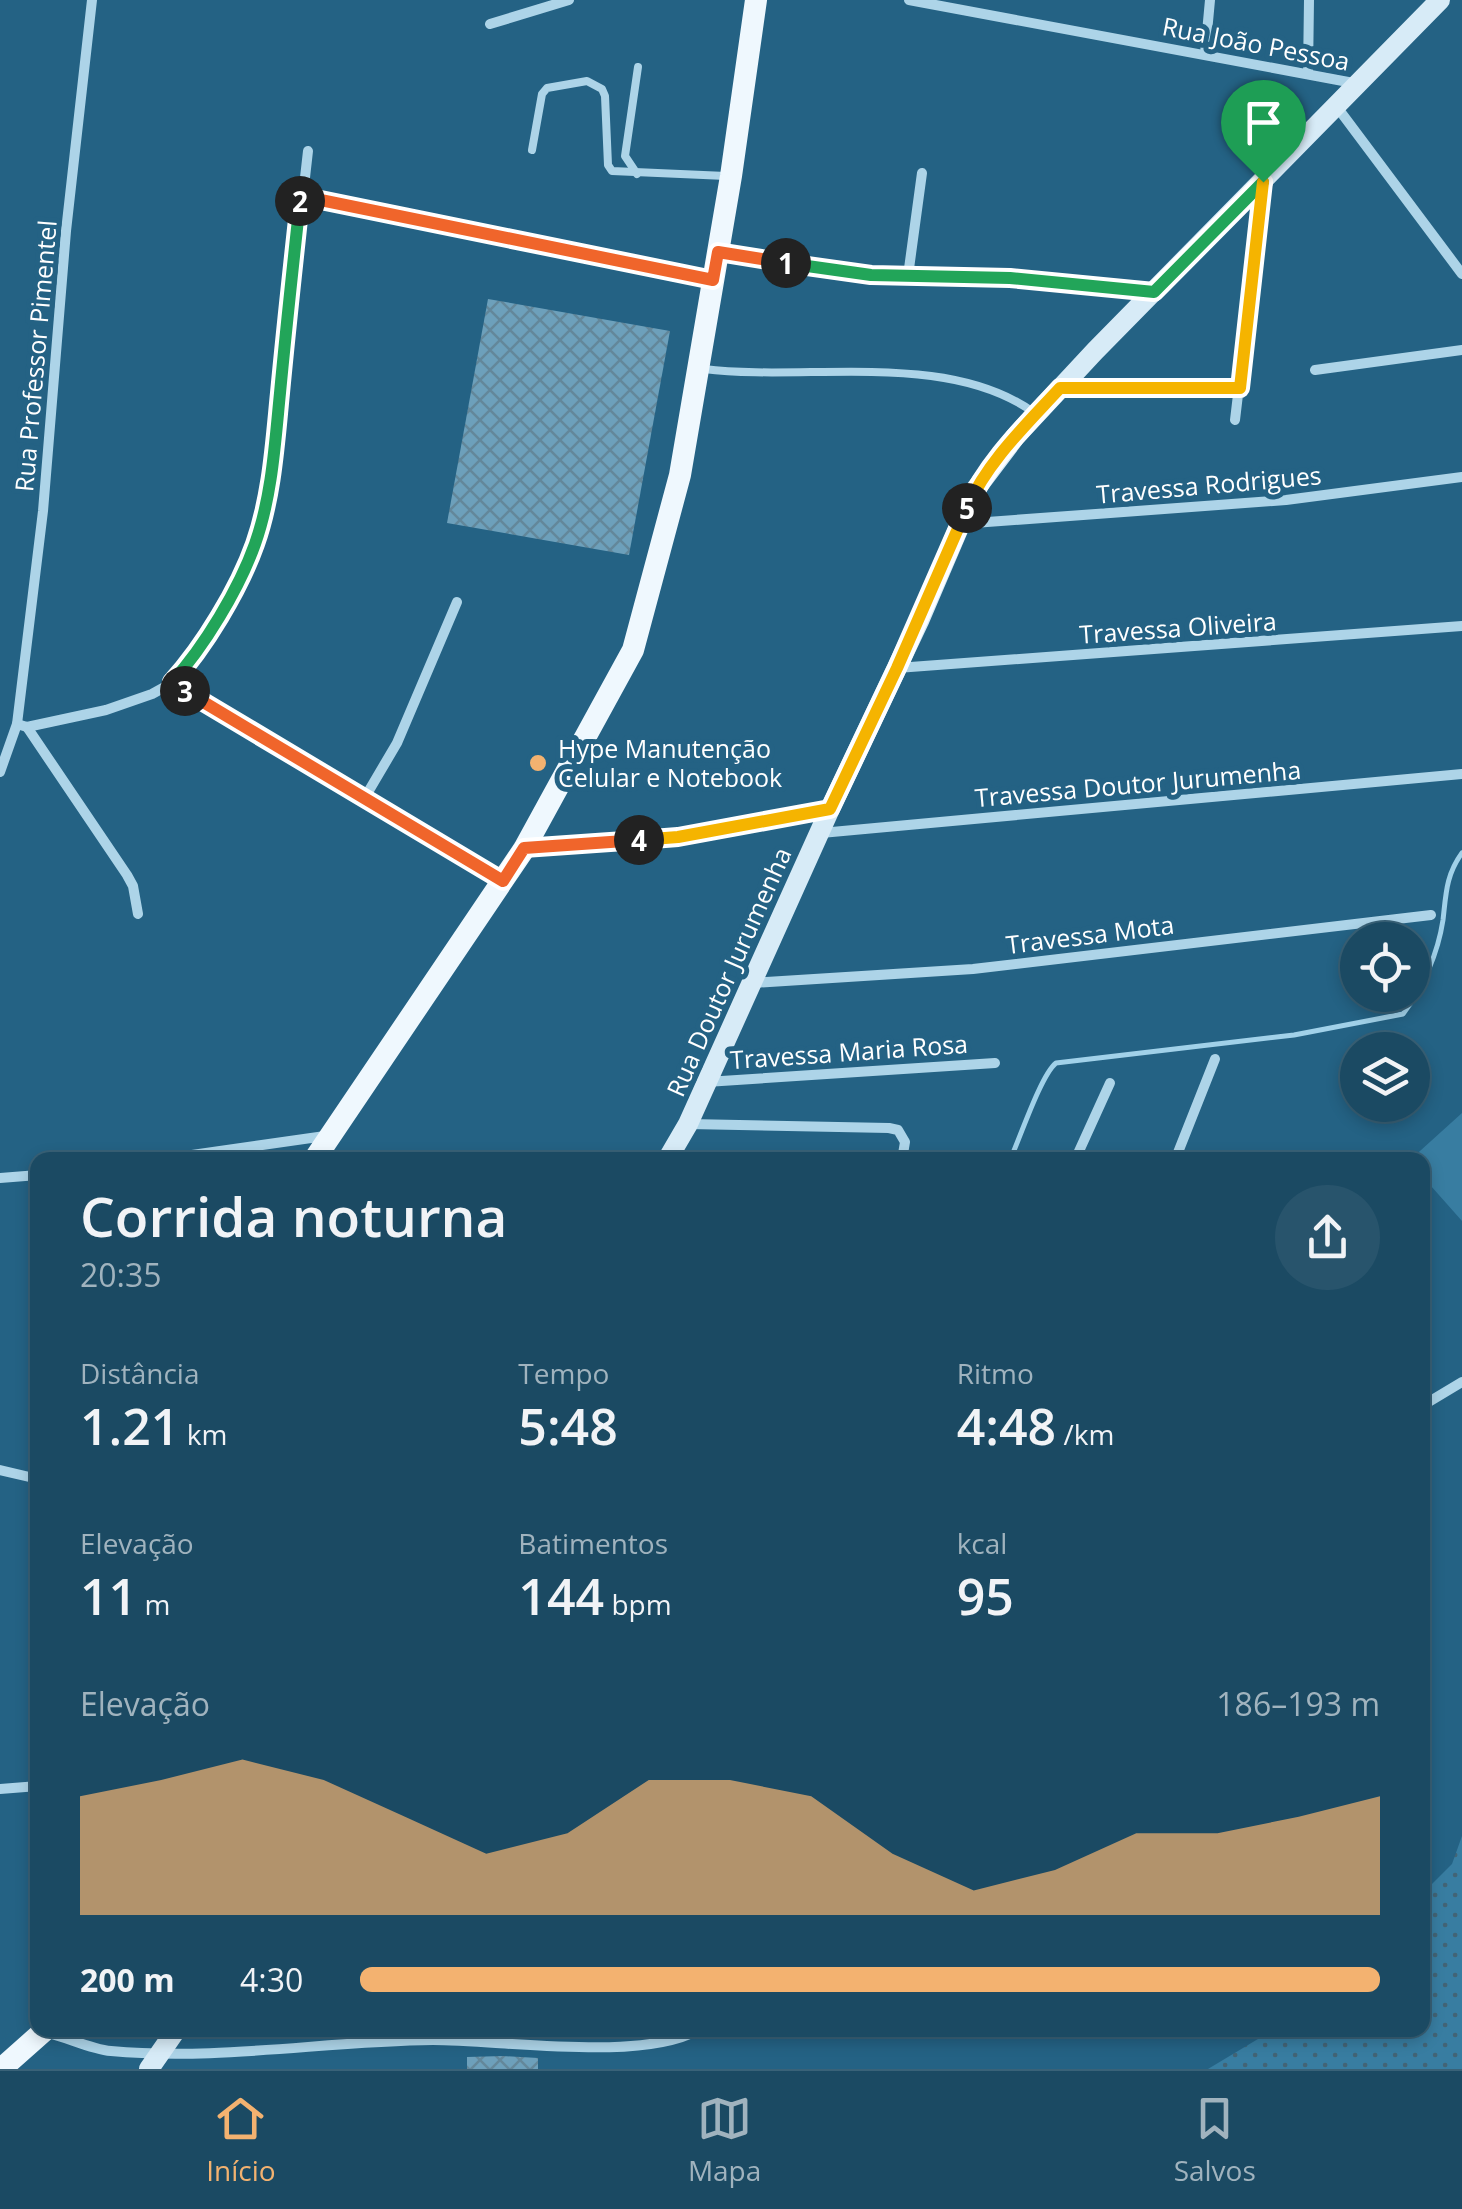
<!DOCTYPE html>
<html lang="pt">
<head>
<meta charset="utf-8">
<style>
  :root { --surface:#1b4a63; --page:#28546c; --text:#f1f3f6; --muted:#a0b3be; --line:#396278; --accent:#f3b270 }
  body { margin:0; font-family:"Open Sans",sans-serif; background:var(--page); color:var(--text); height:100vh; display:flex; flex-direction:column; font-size:38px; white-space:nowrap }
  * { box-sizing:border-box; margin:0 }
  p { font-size:32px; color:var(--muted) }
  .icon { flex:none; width:55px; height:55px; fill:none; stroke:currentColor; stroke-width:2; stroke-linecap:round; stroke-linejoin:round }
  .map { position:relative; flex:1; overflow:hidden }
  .sheet { position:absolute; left:30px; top:1152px; width:1400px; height:885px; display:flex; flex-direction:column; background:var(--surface); border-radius:20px; box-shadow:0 5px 15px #0003,0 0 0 2px var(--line) }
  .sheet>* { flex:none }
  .fabs { position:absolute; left:1340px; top:922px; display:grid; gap:20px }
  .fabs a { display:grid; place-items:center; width:90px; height:90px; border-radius:50%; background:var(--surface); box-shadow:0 5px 15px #0003,0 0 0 2px var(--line); font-size:50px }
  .pin { position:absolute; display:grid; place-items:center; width:85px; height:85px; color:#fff; margin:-102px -42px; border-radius:50% 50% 50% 0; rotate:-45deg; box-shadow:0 0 10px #0007 }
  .pin .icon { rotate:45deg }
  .km { position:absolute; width:50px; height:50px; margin:-25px; border-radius:50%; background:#222; color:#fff; font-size:28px; line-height:50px; text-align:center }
  .round { display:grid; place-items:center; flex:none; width:105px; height:105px; border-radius:52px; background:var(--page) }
  .head { display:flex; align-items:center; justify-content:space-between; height:170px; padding:0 50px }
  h1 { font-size:55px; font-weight:600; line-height:75px }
  .figures { display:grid; grid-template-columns:repeat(3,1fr); gap:15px; height:170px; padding:10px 50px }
  .figures div { display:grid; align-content:center }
  .figures b { font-size:50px; font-weight:600 }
  .figures small { font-size:28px; font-weight:400 }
  .figures p { font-size:28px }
  .chart { height:280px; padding:20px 50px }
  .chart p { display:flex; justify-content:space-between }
  .chart svg { width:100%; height:180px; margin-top:10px; fill:var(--accent); opacity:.7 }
  ul { padding:0 50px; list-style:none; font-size:32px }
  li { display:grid; grid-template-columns:160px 120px 1fr; align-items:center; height:75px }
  li i { height:25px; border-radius:12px; background:var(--accent) }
  .menu { display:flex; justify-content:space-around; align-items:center; height:140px; border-top:2px solid var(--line); background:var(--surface); font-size:28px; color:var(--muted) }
  .menu a { display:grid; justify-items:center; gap:5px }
  .menu .selected { color:var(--accent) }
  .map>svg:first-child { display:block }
  .grass { fill:url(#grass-dots) }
  .garden { fill:#387da1 }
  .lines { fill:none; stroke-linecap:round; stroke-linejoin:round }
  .stream { stroke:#a1d1e9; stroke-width:5 }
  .building { fill:url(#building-cross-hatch) }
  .lane { stroke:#add4e8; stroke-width:8 }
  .street { stroke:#add4e8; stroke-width:10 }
  .secondary { stroke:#d7ebf7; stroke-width:20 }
  .primary { stroke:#eff8fe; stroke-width:22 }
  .split-1-casing { stroke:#fff; stroke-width:20 }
  .split-2-casing { stroke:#fff; stroke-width:20 }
  .split-3-casing { stroke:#fff; stroke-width:20 }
  .split-4-casing { stroke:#fff; stroke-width:20 }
  .split-5-casing { stroke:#fff; stroke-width:20 }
  .split-6-casing { stroke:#fff; stroke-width:20 }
  .split-1 { stroke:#22a559; stroke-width:12 }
  .split-2 { stroke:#f0652b; stroke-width:12 }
  .split-3 { stroke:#22a559; stroke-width:12 }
  .split-4 { stroke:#f0652b; stroke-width:12 }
  .split-5 { stroke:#f5b400; stroke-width:12 }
  .split-6 { stroke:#f5b400; stroke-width:12 }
  .poi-dot { fill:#f3b270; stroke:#246284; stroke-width:4 }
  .labels { text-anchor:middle; stroke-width:10; stroke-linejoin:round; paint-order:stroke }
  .street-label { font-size:25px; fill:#fff; stroke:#246284 }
  .poi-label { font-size:25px; fill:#fff; stroke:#246284; text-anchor:start }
</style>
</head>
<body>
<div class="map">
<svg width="1462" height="2069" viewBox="0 0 1462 2069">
  <defs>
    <pattern id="grass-dots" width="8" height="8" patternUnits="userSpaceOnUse" patternTransform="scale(2.5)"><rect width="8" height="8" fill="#387da1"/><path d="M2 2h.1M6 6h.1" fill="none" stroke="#426476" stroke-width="1.8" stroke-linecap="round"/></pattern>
    <pattern id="building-cross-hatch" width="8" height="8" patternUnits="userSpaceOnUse" patternTransform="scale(2.5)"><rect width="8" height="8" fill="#6da0bb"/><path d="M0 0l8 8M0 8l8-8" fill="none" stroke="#63879a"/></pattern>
  </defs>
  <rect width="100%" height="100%" fill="#246284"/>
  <polygon class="grass" points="1462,1836 1462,2069 1208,2069 1273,2030 1422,2030 1423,1893 1452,1864"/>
  <polygon class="garden" points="1462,1113 1462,1221 1423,1177 1422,1160 1410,1160"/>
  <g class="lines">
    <path class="stream" d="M1010,1160C1020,1138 1041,1075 1056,1063L1294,1035L1403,1014C1423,988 1438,953 1443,920C1446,894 1446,875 1462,853"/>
  </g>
  <g class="building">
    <polygon points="488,299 670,331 629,555 447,523"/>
    <polygon points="503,2056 538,2058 538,2069 467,2069 467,2057"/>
  </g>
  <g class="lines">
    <g class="lane">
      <polyline points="532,150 542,94 547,88 587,81 602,89 605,96 608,165 612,171 726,176"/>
      <polyline points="637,174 625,156 638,67"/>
      <path d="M704,369C807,382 948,349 1036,414"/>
    </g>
    <g class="street">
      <polyline points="909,0 1359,84"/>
      <polyline points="490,24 569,0"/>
      <polyline points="1205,54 1210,0"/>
      <polyline points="1308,73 1309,0"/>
      <polyline points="1337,107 1462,274"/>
      <polyline points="301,196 711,280"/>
      <polyline points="718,251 871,275 1009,278 1154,291"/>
      <polyline points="908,276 922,173"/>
      <polyline points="1315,370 1462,350"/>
      <polyline points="1061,388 1240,388"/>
      <polyline points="1235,420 1263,183"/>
      <polyline points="960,524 1286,500 1462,477"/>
      <polyline points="897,668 1462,626"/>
      <polyline points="172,683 502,880"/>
      <polyline points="17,724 27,727 106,710 152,694 172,683 200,646 239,581 255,546 264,516 273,461 308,151"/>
      <polyline points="27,727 127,875 133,886 138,914"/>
      <polyline points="0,772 17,724 43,511 66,231 92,0"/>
      <polyline points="364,799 397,743 457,602"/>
      <polyline points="821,833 1462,774"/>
      <polyline points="524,849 678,837 829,809"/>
      <polyline points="752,983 973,969 1431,915"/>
      <polyline points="706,1082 995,1063"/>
      <polyline points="689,1124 889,1128 898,1130 905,1142 902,1160"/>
      <polyline points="157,1160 325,1136"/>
      <polyline points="1075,1160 1110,1083"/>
      <polyline points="1175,1160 1215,1059"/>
      <polyline points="0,1178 38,1175"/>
      <polyline points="1422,1406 1462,1382"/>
      <polyline points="0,1470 38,1479"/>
      <polyline points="37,1581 38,1580"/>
      <polyline points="0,1789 38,1786"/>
      <path d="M45,2032C67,2037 90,2049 111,2051C218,2061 326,2041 433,2040C503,2040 640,2062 698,2030"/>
    </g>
    <g class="secondary">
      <polyline points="667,1160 688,1124 830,809 919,621 975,490 1015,437 1095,351 1440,0"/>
      <polyline points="149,2069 176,2030"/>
    </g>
    <g class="primary">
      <polyline points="314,1160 524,849 633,650 680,475 731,176 756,0"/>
      <polyline points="1,2069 45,2030"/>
    </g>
  </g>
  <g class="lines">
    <g class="split-1-casing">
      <polyline id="split-1" points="786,263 871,275 1010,278 1154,292 1263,182"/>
    </g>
    <g class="split-2-casing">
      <polyline id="split-2" points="300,201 301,196 713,280 718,252 786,263"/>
    </g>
    <g class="split-3-casing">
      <path id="split-3" d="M185,691L172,682C204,647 239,589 255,544C272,496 275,443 280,393C286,329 293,265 300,201"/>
    </g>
    <g class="split-4-casing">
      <polyline id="split-4" points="185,691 503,881 524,848 639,840"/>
    </g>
    <g class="split-5-casing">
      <polyline id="split-5" points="639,840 678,837 830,809 897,668 967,508"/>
    </g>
    <g class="split-6-casing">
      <path id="split-6" d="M967,508C987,462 1026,425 1060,388H1240L1263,182"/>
    </g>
    <use href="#split-1" class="split-1"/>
    <use href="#split-2" class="split-2"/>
    <use href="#split-3" class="split-3"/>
    <use href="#split-4" class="split-4"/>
    <use href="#split-5" class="split-5"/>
    <use href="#split-6" class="split-6"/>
  </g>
  <circle class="poi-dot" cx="538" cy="763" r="10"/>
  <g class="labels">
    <g class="street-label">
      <text transform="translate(1256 44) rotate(11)" y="9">Rua João Pessoa</text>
      <text transform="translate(36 356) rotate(-85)" y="9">Rua Professor Pimentel</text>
      <text transform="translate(1209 485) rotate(-5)" y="9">Travessa Rodrigues</text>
      <text transform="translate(1178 628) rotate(-4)" y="9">Travessa Oliveira</text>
      <text transform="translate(1138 784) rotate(-5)" y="9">Travessa Doutor Jurumenha</text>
      <text transform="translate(1090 935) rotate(-7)" y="9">Travessa Mota</text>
      <text transform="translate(729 972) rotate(-66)" y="9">Rua Doutor Jurumenha</text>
      <text transform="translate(849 1052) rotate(-4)" y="9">Travessa Maria Rosa</text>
    </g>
    <g class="poi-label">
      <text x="558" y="758">Hype Manutenção<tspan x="558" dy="29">Celular e Notebook</tspan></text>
    </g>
  </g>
</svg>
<div class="fabs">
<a><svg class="icon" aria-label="locate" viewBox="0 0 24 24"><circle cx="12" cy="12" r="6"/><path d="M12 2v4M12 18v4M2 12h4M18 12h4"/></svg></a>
<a><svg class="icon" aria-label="layers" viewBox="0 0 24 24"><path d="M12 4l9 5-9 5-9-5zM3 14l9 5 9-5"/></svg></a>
</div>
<div class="pin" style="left:1263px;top:182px;background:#1e9e55"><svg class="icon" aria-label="arrive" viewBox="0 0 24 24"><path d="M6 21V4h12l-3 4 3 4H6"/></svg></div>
<b class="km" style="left:786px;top:263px">1</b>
<b class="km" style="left:300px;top:201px">2</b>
<b class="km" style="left:185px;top:691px">3</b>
<b class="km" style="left:639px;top:840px">4</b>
<b class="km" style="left:967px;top:508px">5</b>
<section class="sheet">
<div class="head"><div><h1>Corrida noturna</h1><p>20:35</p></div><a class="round"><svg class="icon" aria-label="share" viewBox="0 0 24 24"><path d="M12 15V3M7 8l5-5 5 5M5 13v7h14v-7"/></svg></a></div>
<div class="figures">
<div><p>Distância</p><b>1.21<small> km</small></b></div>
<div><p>Tempo</p><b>5:48</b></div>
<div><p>Ritmo</p><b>4:48<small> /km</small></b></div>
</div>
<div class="figures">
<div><p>Elevação</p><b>11<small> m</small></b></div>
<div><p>Batimentos</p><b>144<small> bpm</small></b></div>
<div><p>kcal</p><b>95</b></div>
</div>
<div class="chart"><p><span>Elevação</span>186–193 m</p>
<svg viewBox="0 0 160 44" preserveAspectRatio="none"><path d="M0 44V15L10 11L20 6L30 11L40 20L50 29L60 24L70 11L80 11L90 15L100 29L110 38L120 33L130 24L140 24L150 20L160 15V44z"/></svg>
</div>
<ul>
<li><b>200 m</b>4:30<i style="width:100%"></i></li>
</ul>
</section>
</div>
<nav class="menu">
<a class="selected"><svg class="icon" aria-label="home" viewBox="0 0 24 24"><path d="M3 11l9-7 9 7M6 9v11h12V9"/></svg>Início</a>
<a><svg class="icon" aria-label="map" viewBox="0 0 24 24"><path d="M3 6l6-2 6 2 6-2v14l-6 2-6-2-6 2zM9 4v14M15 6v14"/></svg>Mapa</a>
<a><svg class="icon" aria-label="saved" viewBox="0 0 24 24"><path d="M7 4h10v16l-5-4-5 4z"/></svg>Salvos</a>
</nav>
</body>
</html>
